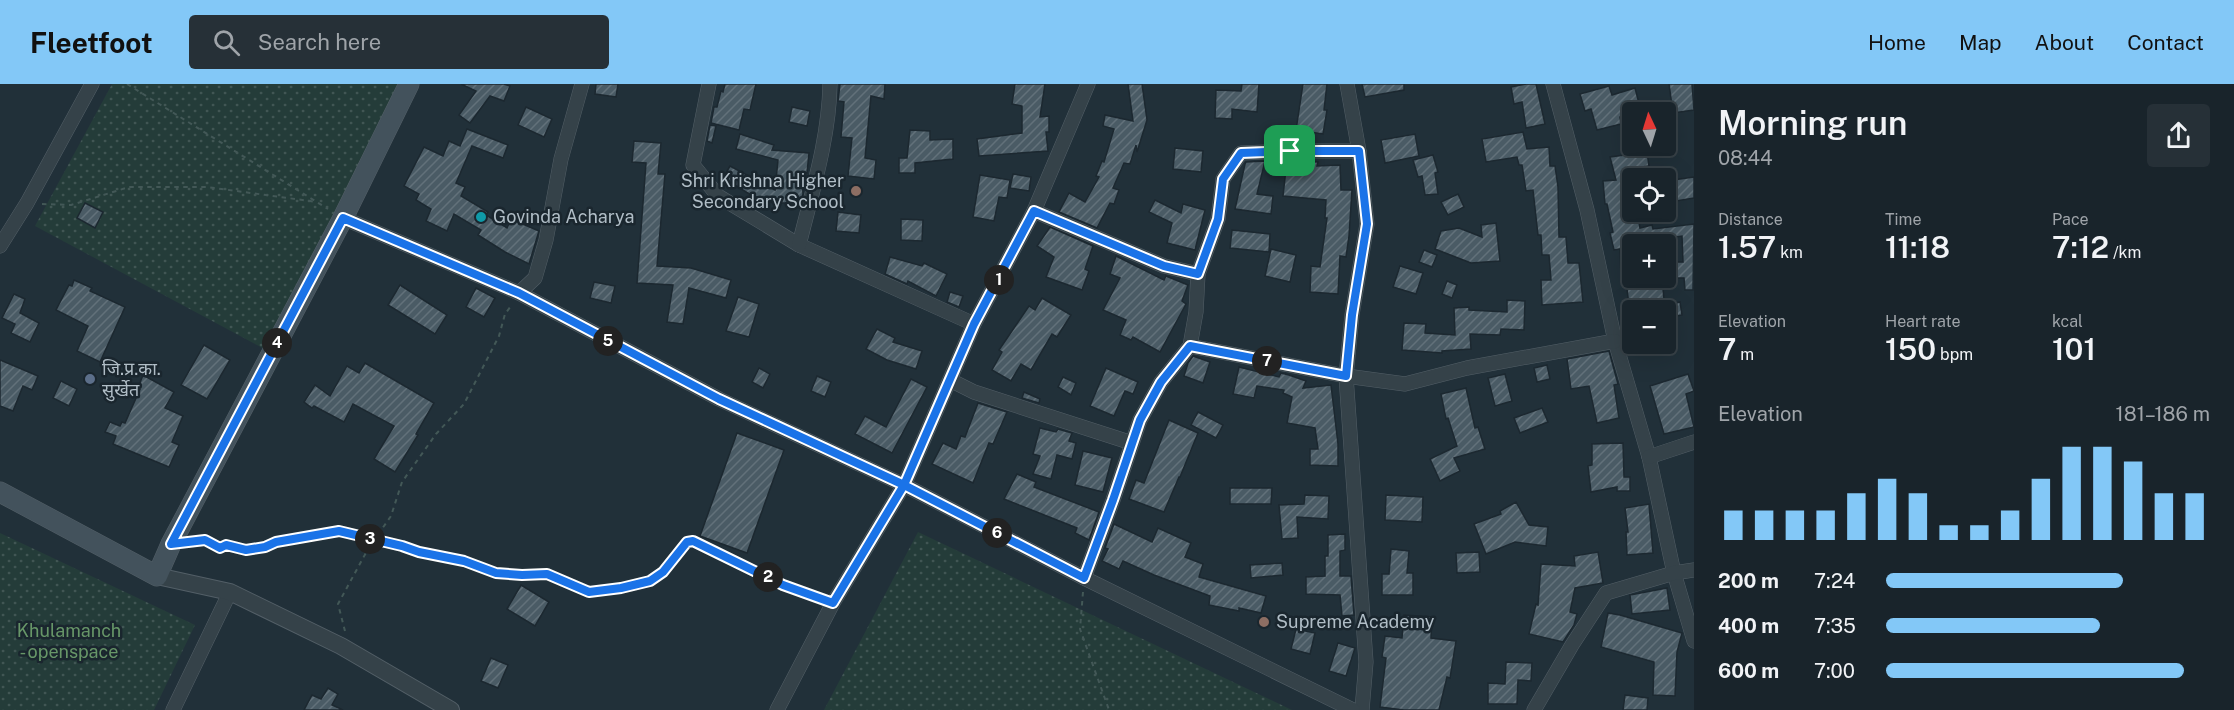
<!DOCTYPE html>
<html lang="en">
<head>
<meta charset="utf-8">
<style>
  :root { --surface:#19242b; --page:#263037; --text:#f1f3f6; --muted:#9fa4a9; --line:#374147; --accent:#83c8f7 }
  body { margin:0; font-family:"Public Sans","Noto Sans Devanagari",sans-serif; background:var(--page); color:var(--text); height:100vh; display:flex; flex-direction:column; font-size:22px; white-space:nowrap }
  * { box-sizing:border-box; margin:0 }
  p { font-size:20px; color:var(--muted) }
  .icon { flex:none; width:33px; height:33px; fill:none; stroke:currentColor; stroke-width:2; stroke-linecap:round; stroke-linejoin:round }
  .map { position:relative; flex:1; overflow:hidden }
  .panel { display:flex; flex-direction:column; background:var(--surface); width:540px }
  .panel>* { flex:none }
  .needle { width:39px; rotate:356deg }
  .buttons { position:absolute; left:1622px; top:18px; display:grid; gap:12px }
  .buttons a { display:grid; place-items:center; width:54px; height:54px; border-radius:6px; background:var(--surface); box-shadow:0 6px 24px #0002,0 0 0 2px var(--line); font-size:30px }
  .pin { position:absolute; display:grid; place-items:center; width:51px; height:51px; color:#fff; margin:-26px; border-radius:12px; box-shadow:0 3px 9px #0006 }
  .km { position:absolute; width:30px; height:30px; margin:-15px; border-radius:50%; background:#222; color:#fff; font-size:16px; line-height:30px; text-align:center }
  .round { display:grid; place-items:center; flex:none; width:63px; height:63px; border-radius:6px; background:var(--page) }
  .overview { display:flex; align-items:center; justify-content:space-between; height:102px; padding:0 24px }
  h1 { font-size:33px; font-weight:600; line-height:45px }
  .metrics { display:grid; grid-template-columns:repeat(3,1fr); gap:9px; height:102px; padding:6px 24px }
  .metrics div { display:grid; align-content:center }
  .metrics b { font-size:30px; font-weight:600 }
  .metrics small { font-size:16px; font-weight:400 }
  .metrics p { font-size:16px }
  .chart { height:168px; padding:12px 24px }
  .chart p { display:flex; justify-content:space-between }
  .chart svg { width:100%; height:108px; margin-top:6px; stroke:var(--accent); stroke-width:6 }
  ul { padding:0 24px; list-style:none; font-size:20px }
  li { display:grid; grid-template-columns:96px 72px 1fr; align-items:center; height:45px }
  li i { height:15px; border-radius:8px; background:var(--accent) }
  header { display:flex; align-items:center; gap:36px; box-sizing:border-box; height:84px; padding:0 30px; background:var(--accent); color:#111 }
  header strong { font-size:28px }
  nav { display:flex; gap:33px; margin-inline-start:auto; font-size:21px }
  .search { width:420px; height:54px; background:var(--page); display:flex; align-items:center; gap:15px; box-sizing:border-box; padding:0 21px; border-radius:6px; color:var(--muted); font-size:22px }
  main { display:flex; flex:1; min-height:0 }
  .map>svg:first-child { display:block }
  .grass { fill:url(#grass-dots) }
  .building { fill:url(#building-hatch); stroke:#1c2830; stroke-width:1.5 }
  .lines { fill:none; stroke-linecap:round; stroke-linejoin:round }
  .minor-casing { stroke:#535f67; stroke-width:15 }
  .tertiary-casing { stroke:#535f67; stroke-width:18 }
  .secondary-casing { stroke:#535f67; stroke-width:21 }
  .path { stroke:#435857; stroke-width:2; stroke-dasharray:4.5 4.5; stroke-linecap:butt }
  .minor { stroke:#354249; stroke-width:14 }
  .tertiary { stroke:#354249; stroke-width:16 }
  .secondary { stroke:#43525c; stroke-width:20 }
  .route-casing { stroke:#fff; stroke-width:12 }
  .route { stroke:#1a73e8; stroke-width:8 }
  .education-dot { fill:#8d6e63; stroke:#1a262e; stroke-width:2 }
  .culture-dot { fill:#0f9aa8; stroke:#1a262e; stroke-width:2 }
  .service-dot { fill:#5c6f8a; stroke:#1a262e; stroke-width:2 }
  .labels { text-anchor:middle; stroke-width:5; stroke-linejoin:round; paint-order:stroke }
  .poi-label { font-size:18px; fill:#b0bdc6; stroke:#1a262e; text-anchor:start }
  .park-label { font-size:18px; fill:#679668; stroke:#1a262e }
</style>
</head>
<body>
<header>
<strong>Fleetfoot</strong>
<div class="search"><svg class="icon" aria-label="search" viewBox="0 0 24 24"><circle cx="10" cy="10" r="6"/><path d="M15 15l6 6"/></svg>Search here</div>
<nav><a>Home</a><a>Map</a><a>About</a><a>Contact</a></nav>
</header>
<main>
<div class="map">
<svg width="1694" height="626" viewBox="0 0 1694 626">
  <defs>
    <pattern id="grass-dots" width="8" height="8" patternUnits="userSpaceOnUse" patternTransform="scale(1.5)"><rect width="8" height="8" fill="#243c39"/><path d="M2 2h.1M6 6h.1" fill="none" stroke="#415654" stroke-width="1.8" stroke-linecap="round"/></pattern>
    <pattern id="building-hatch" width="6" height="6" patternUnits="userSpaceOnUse" patternTransform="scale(1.5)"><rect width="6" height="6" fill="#4a5b65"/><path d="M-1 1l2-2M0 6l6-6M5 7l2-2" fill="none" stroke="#62717a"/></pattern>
  </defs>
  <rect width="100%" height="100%" fill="#213039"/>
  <g class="grass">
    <polygon points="112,0 408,0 270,268 35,142"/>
    <polygon points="918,448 1292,626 824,626"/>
    <polygon points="0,449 195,541 154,626 0,626"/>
  </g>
  <g class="building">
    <polygon points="461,0 504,0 510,2 504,17 490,12 470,39 459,31 476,7"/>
    <polygon points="596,0 618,0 616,13 595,10"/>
    <polygon points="725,0 756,0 750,26 744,25 739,46 711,39 714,23 717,23 721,7 723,8"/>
    <polygon points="840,0 885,0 884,15 871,12 865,74 876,76 874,95 848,92 852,54 841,53 844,18 838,17"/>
    <polygon points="1015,0 1045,0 1040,33 1049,32 1049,48 1046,48 1048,67 979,72 977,55 1022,49 1022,22 1012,20"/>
    <polygon points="1128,0 1142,0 1147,36 1137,68 1136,61 1130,80 1124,79 1113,104 1119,106 1114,120 1110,119 1097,144 1059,128 1069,109 1085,118 1099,93 1096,92 1102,77 1104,78 1114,45 1103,42 1105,31 1133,37"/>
    <polygon points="1242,0 1259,0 1257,28 1232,25 1232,35 1215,34 1216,6 1241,7"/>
    <polygon points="1303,0 1327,0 1324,26 1327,26 1323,50 1296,46"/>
    <polygon points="1362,0 1404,0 1404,6 1365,13"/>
    <polygon points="1526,0 1536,0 1545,40 1526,44 1522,18 1514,20 1511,3"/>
    <polygon points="1669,0 1692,0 1694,26 1673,29"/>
    <polygon points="1609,2 1612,11 1635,4 1641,27 1620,33 1621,40 1597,46 1591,25 1585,27 1580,10"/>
    <polygon points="526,23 552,35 544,53 518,41"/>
    <polygon points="792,23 810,27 807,42 789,38"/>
    <polygon points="710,41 716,42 712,59 707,57"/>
    <polygon points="467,45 508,61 503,74 472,62 456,99 465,103 461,112 488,128 486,131 507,144 511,135 539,147 529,180 505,168 478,151 481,146 454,130 447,147 426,137 431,125 416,116 419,110 404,102 424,63 443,72 449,57 460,62"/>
    <polygon points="910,46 930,47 930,56 953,55 953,75 915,79 915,89 899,89 899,74 907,74"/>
    <polygon points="1523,48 1527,65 1549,63 1550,82 1555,82 1558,103 1559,153 1566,153 1568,179 1579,179 1583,218 1542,221 1541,196 1551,196 1549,171 1542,171 1541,151 1538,151 1533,106 1526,107 1522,81 1519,81 1517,73 1486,78 1482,55"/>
    <polygon points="740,50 774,61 772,66 809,69 807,89 802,88 803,110 801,119 773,119 751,111 723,94 730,82 775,106 778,76 736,65"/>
    <polygon points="1415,50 1419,72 1385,79 1381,56"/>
    <polygon points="634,57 661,59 658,90 665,90 657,182 691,184 731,196 726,214 689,204 683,240 667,238 673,201 637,199 646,79 632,78"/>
    <polygon points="1175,64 1203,67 1201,88 1173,85"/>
    <polygon points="1647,68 1649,82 1628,85 1632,128 1637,128 1640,144 1652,141 1653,145 1694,140 1693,206 1685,206 1684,194 1665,194 1665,178 1683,178 1682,152 1655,156 1655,159 1645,160 1632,160 1632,190 1621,191 1620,165 1614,166 1610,149 1613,148 1607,120 1605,120 1603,97 1616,96 1610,73"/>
    <polygon points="1433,71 1438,88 1435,89 1438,110 1425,111 1422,92 1418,93 1413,76"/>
    <polygon points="1287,76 1318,78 1317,82 1340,81 1341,106 1352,106 1349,152 1346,173 1340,172 1338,210 1310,208 1311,182 1320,183 1327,134 1325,134 1326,116 1283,112"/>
    <polygon points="1265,77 1257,110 1273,112 1271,130 1235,125 1245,80 1246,78"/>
    <polygon points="1013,90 1031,93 1029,107 1010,104"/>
    <polygon points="980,91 1010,96 1007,114 999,113 994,137 973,133"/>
    <polygon points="1694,93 1694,114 1670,118 1666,97"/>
    <polygon points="1458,110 1464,123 1448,131 1441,118"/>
    <polygon points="1155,116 1181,129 1183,120 1205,126 1195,166 1167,159 1172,139 1149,128"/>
    <polygon points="85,119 103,128 95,144 77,134"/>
    <polygon points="838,128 861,131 859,149 836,147"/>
    <polygon points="901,135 923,136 922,157 901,156"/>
    <polygon points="1496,139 1500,177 1471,179 1435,165 1441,147 1459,144 1482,153 1481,141"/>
    <polygon points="1050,143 1093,162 1085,185 1089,187 1082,206 1046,193 1054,173 1037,162"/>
    <polygon points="1232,146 1270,150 1269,168 1230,164"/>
    <polygon points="1271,165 1296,171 1290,198 1265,192"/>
    <polygon points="1424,166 1437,171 1432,183 1419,178"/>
    <polygon points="1116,172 1164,196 1166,192 1188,201 1182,217 1186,220 1160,268 1133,253 1131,256 1120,251 1126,236 1103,226 1120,194 1110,190"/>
    <polygon points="890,173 922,182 924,179 947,190 936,212 908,197 907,200 885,190"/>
    <polygon points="1400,182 1423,189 1416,210 1393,203"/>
    <polygon points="1652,194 1662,194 1665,226 1649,226 1647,220 1629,222 1626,196"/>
    <polygon points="74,196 92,204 90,207 125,223 100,278 77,267 88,242 56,226 69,201 72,202"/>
    <polygon points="1447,197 1457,201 1452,214 1442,210"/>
    <polygon points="594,198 615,202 611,219 590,214"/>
    <polygon points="400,201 447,231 435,250 388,221"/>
    <polygon points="476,204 495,214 484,233 466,223"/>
    <polygon points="950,208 963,212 959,223 947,218"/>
    <polygon points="14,210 25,215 20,229 39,239 30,258 11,249 15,240 2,234"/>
    <polygon points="738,213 759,220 749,253 726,247"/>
    <polygon points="1042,214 1071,231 1057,253 1052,250 1031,286 1021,280 1011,297 992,286 1002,268 999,266 1029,222 1035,226"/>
    <polygon points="1507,216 1525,217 1524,246 1501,245 1500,251 1470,250 1471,265 1442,267 1442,269 1402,266 1404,239 1426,240 1425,249 1455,251 1454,224 1469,223 1469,226 1507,228"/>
    <polygon points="1680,218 1682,231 1665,234 1665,221"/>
    <polygon points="877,245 895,254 893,258 922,267 916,285 887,276 866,265"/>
    <polygon points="204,261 230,276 207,315 181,301"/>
    <polygon points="1609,267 1618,300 1614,301 1619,334 1597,339 1589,302 1571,305 1567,275"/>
    <polygon points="1193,272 1210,278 1203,299 1184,292 1188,279"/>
    <polygon points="0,276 38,292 32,306 23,302 13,327 0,322"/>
    <polygon points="365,279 434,319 416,350 418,351 395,388 374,375 394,342 353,320 344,338 314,322 312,324 304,318 315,301 330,312 347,282 359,289"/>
    <polygon points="1547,281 1550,295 1537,298 1534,284"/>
    <polygon points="1239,283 1279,293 1281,289 1289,291 1306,297 1303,304 1331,301 1338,360 1338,382 1310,381 1310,365 1318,365 1315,344 1287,339 1292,313 1283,309 1284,306 1257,302 1254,314 1233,310"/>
    <polygon points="759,284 770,290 763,304 752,298"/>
    <polygon points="1106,284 1138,298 1133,310 1125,307 1114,332 1090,322"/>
    <polygon points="1505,290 1512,317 1495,322 1488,294"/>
    <polygon points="1688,290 1694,307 1686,310 1694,343 1664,350 1650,302"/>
    <polygon points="143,291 174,308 165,324 183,332 172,358 179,361 169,383 113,360 116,352 105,348 110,338 120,342 122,338 125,339 140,305 138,304"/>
    <polygon points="817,292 831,298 825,313 811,307"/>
    <polygon points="1063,293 1076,299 1071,311 1058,303"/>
    <polygon points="911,295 927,303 892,369 855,350 865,332 886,343"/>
    <polygon points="61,297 77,305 69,322 53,314"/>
    <polygon points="1466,304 1475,344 1478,343 1485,365 1454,374 1460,387 1440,397 1430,375 1457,362 1448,334 1446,335 1441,310"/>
    <polygon points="1024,308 1040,315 1039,319 1022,314"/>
    <polygon points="978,319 1007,328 993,360 989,359 973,399 932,380 943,359 956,365 961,352 965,353"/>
    <polygon points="1542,324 1548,338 1520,349 1514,334"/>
    <polygon points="1198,328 1223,341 1216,354 1191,341"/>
    <polygon points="1169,336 1198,349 1180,393 1179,393 1164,428 1129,415 1136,396 1144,399"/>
    <polygon points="1040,344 1056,348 1058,345 1072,349 1069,357 1076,359 1072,375 1057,371 1051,395 1033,390 1040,372 1033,370"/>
    <polygon points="737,349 784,366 747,469 700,452"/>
    <polygon points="1623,359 1624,393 1630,393 1630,407 1617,407 1617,403 1591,408 1588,382 1592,381 1592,360"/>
    <polygon points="1083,367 1112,374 1103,408 1075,401"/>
    <polygon points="1017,390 1036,398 1034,403 1099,428 1089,456 1075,449 1077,444 1004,415"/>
    <polygon points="1230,404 1272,404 1271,420 1230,420"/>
    <polygon points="1305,411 1329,412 1328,435 1297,433 1298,454 1282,455 1279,421 1304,420"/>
    <polygon points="1386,411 1423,413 1422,438 1385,436"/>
    <polygon points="1516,418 1529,441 1548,443 1546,462 1515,458 1486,470 1474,440 1501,430 1500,427"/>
    <polygon points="1649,420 1653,469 1627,471 1626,448 1628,448 1625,424"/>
    <polygon points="1114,440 1152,458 1158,444 1191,459 1185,473 1203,480 1199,493 1266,512 1261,529 1239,524 1239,527 1209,521 1210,512 1154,491 1123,477 1119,485 1102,477 1108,465 1105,464"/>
    <polygon points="1345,450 1345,466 1340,467 1340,492 1351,492 1354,531 1342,532 1340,511 1306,510 1306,493 1325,492 1325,472 1328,472 1328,451"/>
    <polygon points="1391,465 1409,467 1407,489 1413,489 1413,511 1382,511 1382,490 1389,490"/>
    <polygon points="1479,468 1480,488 1457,489 1456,469"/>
    <polygon points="1598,468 1603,499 1575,504 1570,528 1577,530 1574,541 1563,558 1529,550 1536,520 1538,521 1541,480 1575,482 1574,472"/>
    <polygon points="1282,479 1283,491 1251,494 1250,481"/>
    <polygon points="521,501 549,518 535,542 507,525"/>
    <polygon points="1667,504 1670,526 1632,530 1630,511"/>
    <polygon points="1608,529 1620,531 1682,549 1677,568 1675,612 1653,611 1654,578 1601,563"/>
    <polygon points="1404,531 1432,533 1431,554 1456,557 1450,594 1447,593 1439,626 1404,626 1380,623 1386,574 1382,573 1385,552 1402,554"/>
    <polygon points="1296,545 1315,549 1310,570 1291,565"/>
    <polygon points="1338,559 1355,564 1346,592 1329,587"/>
    <polygon points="491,574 508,581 498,604 481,597"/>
    <polygon points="1506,578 1532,579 1531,597 1518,596 1517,620 1488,620 1488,599 1505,600"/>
    <polygon points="328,604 338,610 332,621 343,626 304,626 312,611 321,615"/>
    <polygon points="1625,611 1648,614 1647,626 1623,626"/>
  </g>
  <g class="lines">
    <g class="minor-casing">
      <g id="minor">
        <polyline points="709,0 693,81 718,112 799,161 974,240"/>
        <polyline points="1347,0 1359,67 1367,140 1352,231 1346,292 1366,578 1362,626"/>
        <polyline points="1553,0 1587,126 1615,257 1649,373 1674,489 1694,557"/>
        <polyline points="1034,127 1164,182 1198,190"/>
        <polyline points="343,134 519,209 719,315 904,401 1084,494 1353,626"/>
        <path d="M799,161C812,108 829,55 830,0"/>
        <polyline points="0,162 27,119 92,0"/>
        <polyline points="519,209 535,194 546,156 561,75 582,0"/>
        <polyline points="1190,262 1346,292 1405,300 1467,284 1615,257"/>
        <polyline points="950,296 974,308 1132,359"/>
        <polyline points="1649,373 1694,358"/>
        <polyline points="1084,494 1113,416 1140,336 1161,298 1190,262 1196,228 1198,190 1218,135 1223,95 1241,69 1290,67 1359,67"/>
        <polyline points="173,626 230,508"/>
        <polyline points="777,626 833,519 904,401 974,240 1034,127 1088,0"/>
        <polyline points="1534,626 1572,561 1606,509 1674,489 1694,486"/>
      </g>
    </g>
    <g class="tertiary-casing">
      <polyline id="tertiary" points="157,492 230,508 341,562 451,626"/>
    </g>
    <g class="secondary-casing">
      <polyline id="secondary" points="0,408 157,492 171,460 343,134 409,0"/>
    </g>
    <g class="path">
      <polyline points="127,0 328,125"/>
      <polyline points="42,120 71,121 129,103 207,103 317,118"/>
      <polyline points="192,458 205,456 220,464 226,461 246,466 265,463 276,458 339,447 402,462 419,468 464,477 497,489 522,491 547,490 574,503 589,508 621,504 650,497 663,488 687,458 693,457 783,501 820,515"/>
      <polyline points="1083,508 1080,545 1109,626"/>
      <polyline points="345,547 338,520 368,465 391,432 402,398 436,350 464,320 499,252 505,230 511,222"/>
    </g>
    <use href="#minor" class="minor"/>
    <use href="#tertiary" class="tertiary"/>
    <use href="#secondary" class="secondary"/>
  </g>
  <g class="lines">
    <g class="route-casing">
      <polyline id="route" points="1290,67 1241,69 1223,95 1218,135 1198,190 1164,182 1034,127 974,240 904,401 833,519 783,501 693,457 687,458 663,488 650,497 621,504 589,508 547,490 522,491 496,489 464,477 419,468 402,462 339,447 276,458 265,463 246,466 226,461 220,464 205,456 171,460 343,134 519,209 719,315 904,401 1084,494 1113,416 1140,336 1161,298 1190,262 1346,292 1352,231 1367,140 1359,67 1290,67"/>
    </g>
    <use href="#route" class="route"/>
  </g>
  <g class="education-dot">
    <circle cx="856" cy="107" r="6"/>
    <circle cx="1264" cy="538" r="6"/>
  </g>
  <circle class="culture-dot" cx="481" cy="133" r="6"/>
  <circle class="service-dot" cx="90" cy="295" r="6"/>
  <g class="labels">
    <g class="poi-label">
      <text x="844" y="103" text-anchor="end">Shri Krishna Higher<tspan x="844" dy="21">Secondary School</tspan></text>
      <text x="493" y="139">Govinda Acharya</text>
      <text x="102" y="291">जि.प्र.का.<tspan x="102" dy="21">सुर्खेत</tspan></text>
      <text x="1276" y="544">Supreme Academy</text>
    </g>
    <g class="park-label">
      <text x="69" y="553">Khulamanch<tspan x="69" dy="21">- openspace</tspan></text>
    </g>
  </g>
</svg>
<div class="buttons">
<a><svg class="needle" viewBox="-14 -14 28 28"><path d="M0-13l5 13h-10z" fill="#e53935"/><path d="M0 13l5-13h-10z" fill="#9fa4a9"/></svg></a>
<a><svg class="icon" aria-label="locate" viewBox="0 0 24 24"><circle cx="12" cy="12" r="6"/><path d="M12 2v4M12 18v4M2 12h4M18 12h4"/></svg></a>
<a>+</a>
<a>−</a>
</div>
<div class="pin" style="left:1290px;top:67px;background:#1e9e55"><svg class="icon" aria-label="arrive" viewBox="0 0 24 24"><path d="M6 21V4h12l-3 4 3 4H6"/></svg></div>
<b class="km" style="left:999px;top:196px">1</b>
<b class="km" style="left:768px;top:493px">2</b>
<b class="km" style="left:370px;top:455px">3</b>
<b class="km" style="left:277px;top:259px">4</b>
<b class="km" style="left:608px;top:257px">5</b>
<b class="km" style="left:997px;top:449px">6</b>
<b class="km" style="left:1267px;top:277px">7</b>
</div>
<section class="panel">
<div class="overview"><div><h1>Morning run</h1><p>08:44</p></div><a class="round"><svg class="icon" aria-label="share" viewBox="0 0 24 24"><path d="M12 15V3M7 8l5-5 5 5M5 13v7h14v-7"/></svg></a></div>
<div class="metrics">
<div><p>Distance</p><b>1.57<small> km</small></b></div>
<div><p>Time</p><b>11:18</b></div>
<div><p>Pace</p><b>7:12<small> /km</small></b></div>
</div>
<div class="metrics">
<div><p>Elevation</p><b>7<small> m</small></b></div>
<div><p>Heart rate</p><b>150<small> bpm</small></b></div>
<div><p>kcal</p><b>101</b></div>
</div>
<div class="chart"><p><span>Elevation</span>181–186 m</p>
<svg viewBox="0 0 160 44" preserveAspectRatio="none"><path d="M5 44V32M15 44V32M25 44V32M35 44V32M45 44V25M55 44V19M65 44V25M75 44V38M85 44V38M95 44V32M105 44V19M115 44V6M125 44V6M135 44V12M145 44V25M155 44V25"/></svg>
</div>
<ul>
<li><b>200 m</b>7:24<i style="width:73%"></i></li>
<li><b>400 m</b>7:35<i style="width:66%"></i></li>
<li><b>600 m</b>7:00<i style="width:92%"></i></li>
</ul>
</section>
</main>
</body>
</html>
